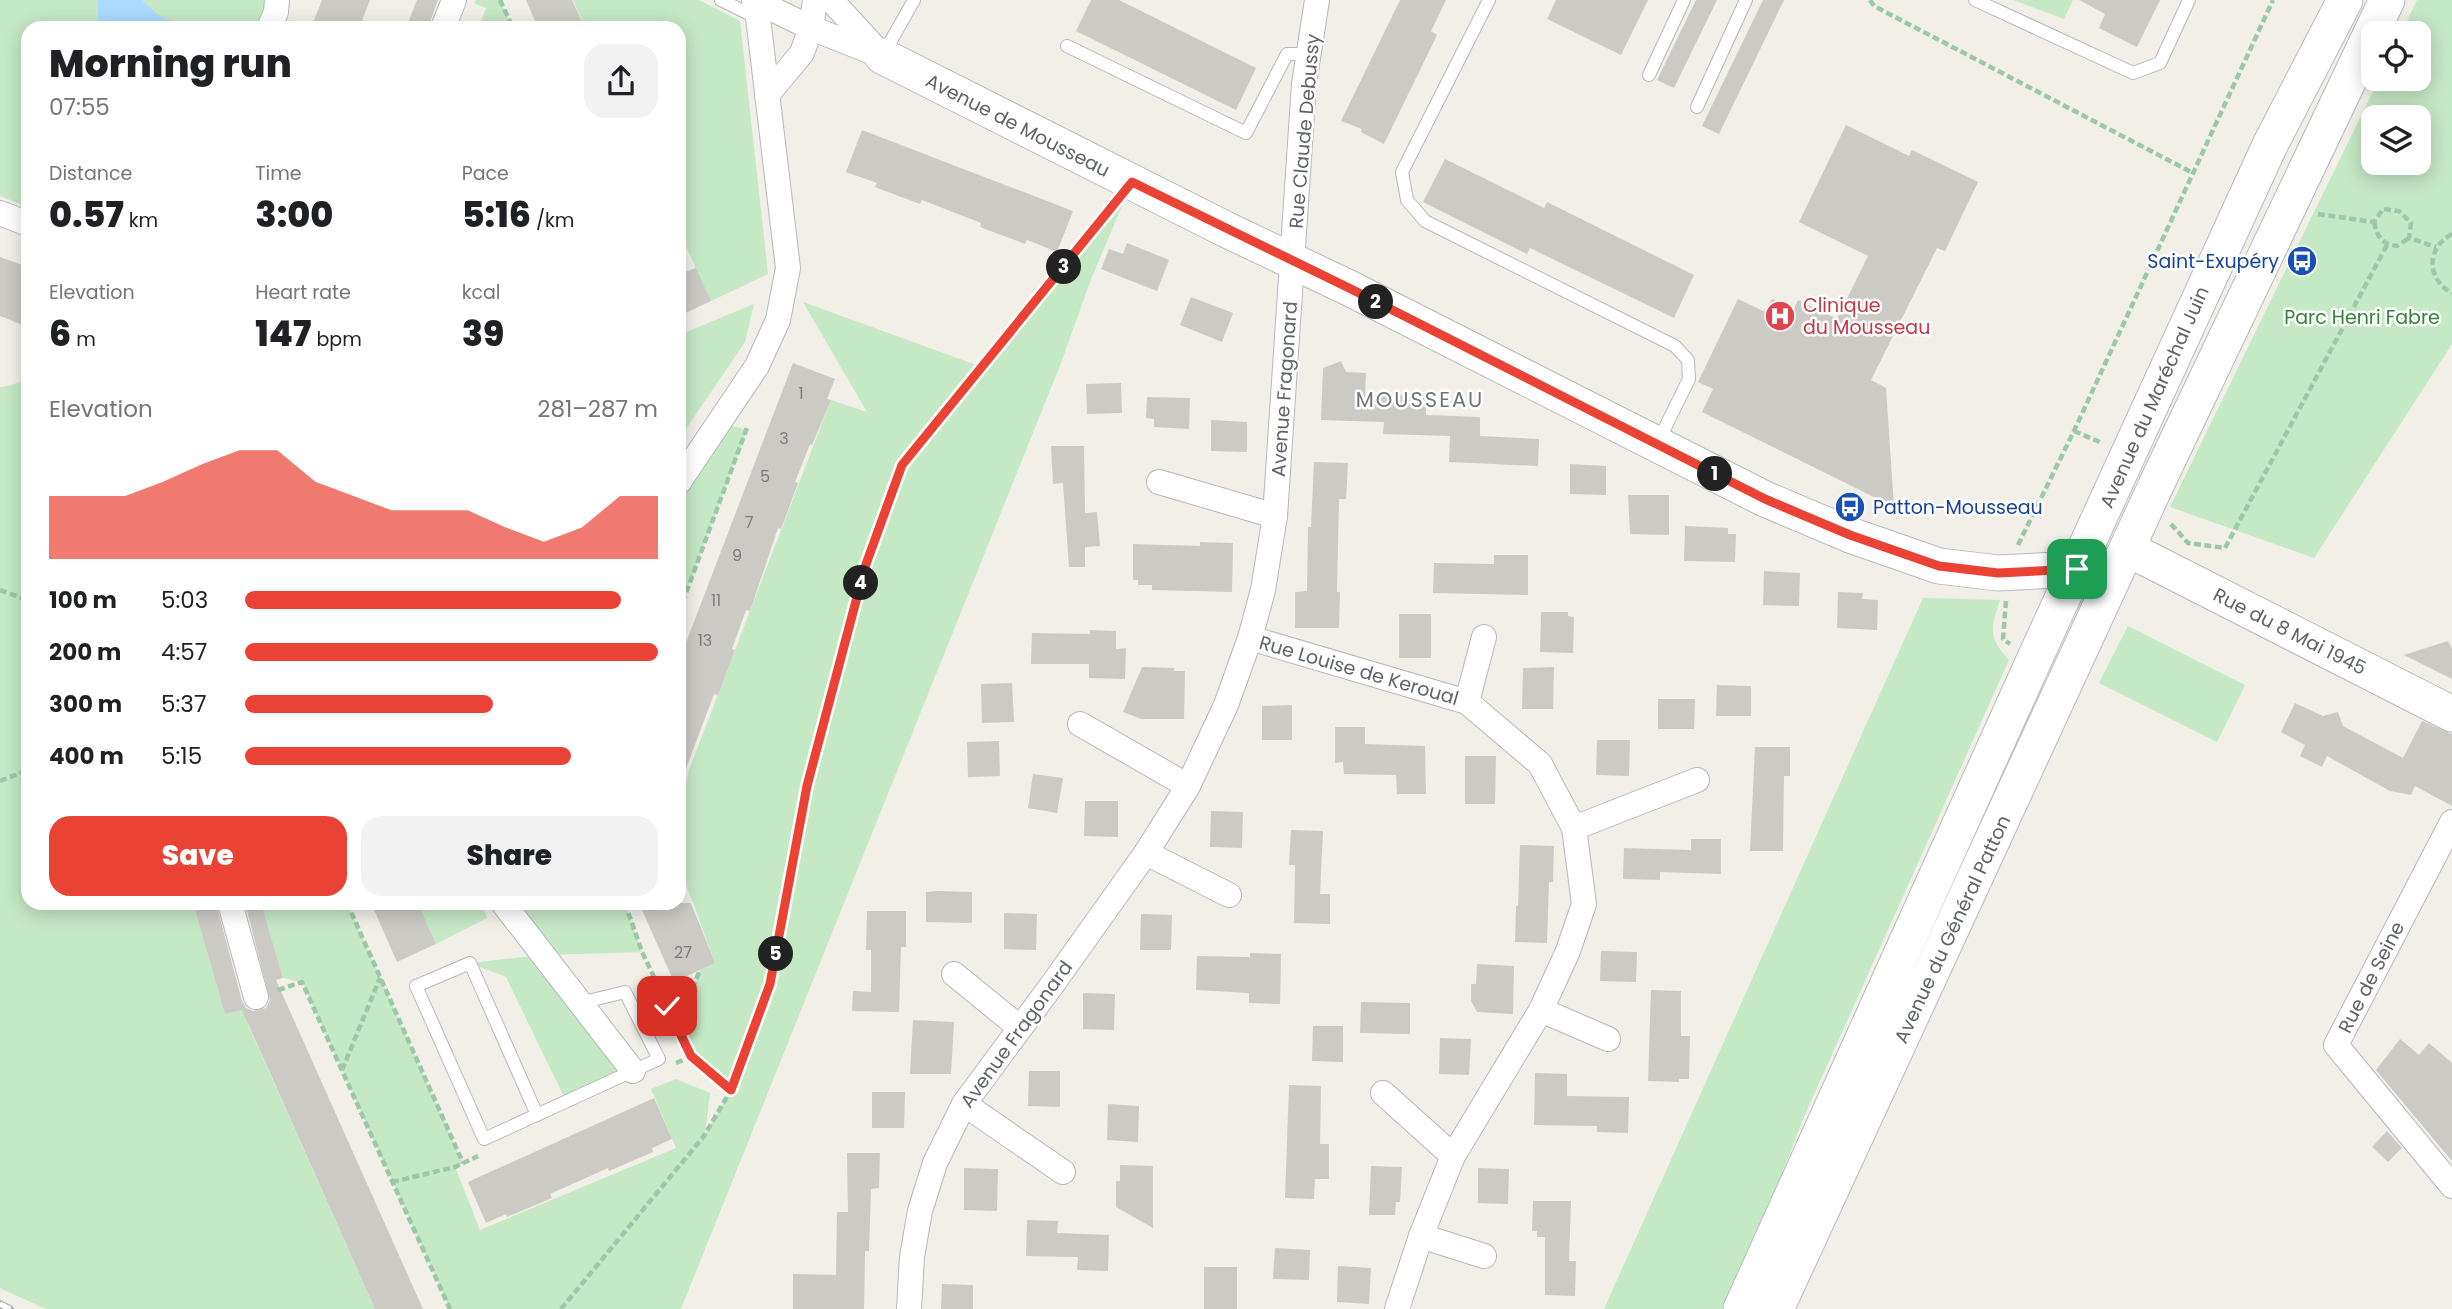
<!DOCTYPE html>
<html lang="en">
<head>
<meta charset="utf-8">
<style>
  :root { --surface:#fff; --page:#f2f2f2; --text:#202124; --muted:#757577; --accent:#ea4335 }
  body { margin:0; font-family:Poppins,sans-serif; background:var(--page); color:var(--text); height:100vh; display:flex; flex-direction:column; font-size:26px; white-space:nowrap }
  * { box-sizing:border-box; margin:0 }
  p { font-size:23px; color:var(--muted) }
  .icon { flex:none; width:38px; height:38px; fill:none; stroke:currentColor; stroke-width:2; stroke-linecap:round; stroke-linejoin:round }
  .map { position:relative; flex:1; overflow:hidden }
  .details { position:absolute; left:21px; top:21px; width:665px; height:889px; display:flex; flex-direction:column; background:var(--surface); border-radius:21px; box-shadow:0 4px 18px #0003 }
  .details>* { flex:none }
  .fabs { position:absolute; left:2361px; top:21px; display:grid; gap:14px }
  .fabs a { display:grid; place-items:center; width:70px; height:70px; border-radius:14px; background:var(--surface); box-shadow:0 4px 18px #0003; font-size:35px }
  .pin { position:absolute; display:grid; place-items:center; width:60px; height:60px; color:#fff; margin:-30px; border-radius:14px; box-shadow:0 4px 10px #0006 }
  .km { position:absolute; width:35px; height:35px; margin:-18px; border-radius:50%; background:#222; color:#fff; font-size:19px; line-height:35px; text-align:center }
  .round { display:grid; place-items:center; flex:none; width:74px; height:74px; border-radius:21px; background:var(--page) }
  .head { display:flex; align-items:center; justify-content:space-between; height:119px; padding:0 28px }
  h1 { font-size:38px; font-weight:800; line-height:52px }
  .figures { display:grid; grid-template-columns:repeat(3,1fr); gap:10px; height:119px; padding:7px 28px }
  .figures div { display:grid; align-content:center }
  .figures b { font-size:35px; font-weight:800 }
  .figures small { font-size:19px; font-weight:400 }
  .figures p { font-size:19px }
  .chart { height:196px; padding:14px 28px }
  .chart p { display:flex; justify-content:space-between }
  .chart svg { width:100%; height:126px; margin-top:7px; fill:var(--accent); opacity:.7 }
  .button { display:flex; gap:14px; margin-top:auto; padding:14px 28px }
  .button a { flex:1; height:80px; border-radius:21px; background:var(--accent); color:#fff; font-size:28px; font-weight:800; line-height:80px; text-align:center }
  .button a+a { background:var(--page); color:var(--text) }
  ul { padding:0 28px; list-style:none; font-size:23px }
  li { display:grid; grid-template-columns:112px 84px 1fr; align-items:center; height:52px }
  li i { height:18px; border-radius:9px; background:var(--accent) }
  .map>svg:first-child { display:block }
  .green { fill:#c5e8c5; fill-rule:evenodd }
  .water { fill:#aadaff }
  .building { fill:#cccac5 }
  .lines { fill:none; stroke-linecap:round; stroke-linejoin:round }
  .lane-casing { stroke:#b5b8bc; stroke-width:14 }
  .street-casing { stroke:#b5b8bc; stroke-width:26 }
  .secondary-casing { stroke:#b6babf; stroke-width:37 }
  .path { stroke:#9cc7a9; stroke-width:4.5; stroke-dasharray:7 3.5; stroke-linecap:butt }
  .lane { stroke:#fff; stroke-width:12 }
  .street { stroke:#fff; stroke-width:24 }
  .secondary { stroke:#fff; stroke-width:35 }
  .rail-casing { stroke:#b6b7b8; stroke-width:8 }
  .rail { stroke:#fff; stroke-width:5; stroke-dasharray:16; stroke-linecap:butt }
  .route-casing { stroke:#fff; stroke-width:14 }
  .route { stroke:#ea4335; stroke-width:9 }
  .labels { text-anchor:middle; stroke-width:5; stroke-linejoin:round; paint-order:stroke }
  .number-label { font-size:16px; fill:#7a7d7f }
  .street-label { font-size:19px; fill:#5f6368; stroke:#fff }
  .transit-label { font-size:19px; fill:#164399; stroke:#fff; text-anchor:end }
  .health-label { font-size:19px; fill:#be3a42; stroke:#fff; text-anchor:start }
  .park-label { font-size:19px; fill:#348238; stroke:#fff }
  .neighbourhood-label { font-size:21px; letter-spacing:2px; fill:#70757a; stroke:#fff }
</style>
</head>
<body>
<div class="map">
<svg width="2452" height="1309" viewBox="0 0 2452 1309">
  <rect width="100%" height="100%" fill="#f1efe8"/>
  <g class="green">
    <polygon points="0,0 277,0 269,28 28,28 28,207 0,196"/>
    <polygon points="476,0 500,0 513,28 479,28 486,8 474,3"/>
    <polygon points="573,0 699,0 740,21 768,274 711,301 679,231 679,28 586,28"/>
    <polygon points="2013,0 2073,0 2064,19"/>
    <path d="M2417,0H2452V344L2314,558L2170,507L2379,79H2418V33H2401ZM2373,117H2418V163H2373Z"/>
    <polygon points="1132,182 1090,282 1061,363 681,1309 450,1309 302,982 283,978 261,903 347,903 463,1163 455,1167 480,1230 676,1148 651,1089 676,1079 710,1093 705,1134 731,1090 692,1056 667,1006 691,992 700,970 715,963 679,865 679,807 689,770 831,400 867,412 803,302 982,367"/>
    <polygon points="754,304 745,342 679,439 679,335"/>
    <polygon points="22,381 28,384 28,903 193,903 225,1014 244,1009 249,1027 375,1309 46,1309 0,1288 0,387 9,386"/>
    <polygon points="732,426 747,430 679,612 679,500"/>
    <path d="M1923,598L2000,600C1991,629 1987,636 2009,660L1804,1117L1729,1309H1604Z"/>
    <polygon points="2128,626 2245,685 2217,742 2099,683"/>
    <polygon points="418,903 482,903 487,918 436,944"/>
    <polygon points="503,903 625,903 642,952 544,955 633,1071 566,1101 506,977 470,963 542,955"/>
  </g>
  <path class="water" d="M98,0H142C160,18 167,23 192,23L194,28H98Z"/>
  <g class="building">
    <polygon points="322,0 370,0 359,28 311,28"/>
    <polygon points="417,0 438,0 428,28 406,28"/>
    <polygon points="526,0 572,0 585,28 538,28"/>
    <polygon points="1091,0 1119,0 1256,68 1236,110 1076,31"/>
    <polygon points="1400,0 1446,0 1431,31 1437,35 1384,144 1361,132 1362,129 1341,121"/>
    <polygon points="1556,0 1648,0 1621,55 1547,19"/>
    <polygon points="1696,0 1717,0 1674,88 1657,80"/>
    <polygon points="1763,0 1784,0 1719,134 1702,126"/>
    <polygon points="2079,0 2160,0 2137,47 2099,28 2105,14"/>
    <polygon points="1846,125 1909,156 1912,150 1978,182 1945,251 1937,248 1871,380 1886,388 1894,507 1702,412 1713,389 1698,382 1738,299 1765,312 1772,299 1794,309 1798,300 1837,319 1868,256 1799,222"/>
    <polygon points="862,130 1073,211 1057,252 1027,240 1025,244 980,227 981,223 922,200 920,204 875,187 877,183 846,172"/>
    <polygon points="1445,159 1544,208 1547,202 1694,275 1674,318 1530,248 1527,254 1423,202"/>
    <polygon points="1127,243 1169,260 1157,291 1101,269 1109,249 1123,254"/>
    <polygon points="0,257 28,267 28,327 0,316"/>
    <polygon points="696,268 711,301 679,316 679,274"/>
    <polygon points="1191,297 1233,313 1222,342 1180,325"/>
    <polygon points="1341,361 1346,372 1366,373 1365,395 1426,395 1426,415 1480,417 1480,436 1539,439 1538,466 1449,462 1450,436 1383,434 1384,422 1321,420 1323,368"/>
    <polygon points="793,363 835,379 827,399 831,400 812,445 810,444 795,482 798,483 781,529 778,528 750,611 746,610 732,649 735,650 718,695 714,694 681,782 679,782 679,661"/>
    <polygon points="1121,383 1122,413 1087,414 1086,384"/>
    <polygon points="1147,397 1190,398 1189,429 1154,427 1154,419 1146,418"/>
    <polygon points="1211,420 1247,422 1247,452 1211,451"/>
    <polygon points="1051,446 1084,446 1085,513 1097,512 1100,546 1085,547 1085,567 1069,567 1063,483 1053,484"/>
    <polygon points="1314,462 1348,463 1346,499 1339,499 1337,592 1340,592 1339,628 1295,628 1295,592 1307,591 1308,527 1311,527"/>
    <polygon points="1570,464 1606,466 1606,495 1570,494"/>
    <polygon points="1628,495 1669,495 1669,535 1630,534"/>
    <polygon points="1685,526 1728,528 1728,534 1736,534 1735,562 1684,561"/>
    <polygon points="1200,542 1233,543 1232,592 1152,590 1152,585 1138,585 1138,580 1133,580 1133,544 1200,546"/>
    <polygon points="1494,555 1528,555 1528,595 1433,593 1434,563 1494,564"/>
    <polygon points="1764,571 1800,573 1799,606 1763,605"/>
    <polygon points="1838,592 1863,593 1862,599 1878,600 1877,630 1837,628"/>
    <polygon points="1541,612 1568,612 1568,616 1574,617 1573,653 1540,652"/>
    <rect x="1399" y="614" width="32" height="44"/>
    <polygon points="1090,630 1116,631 1116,649 1126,648 1125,679 1089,678 1089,664 1031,664 1032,633 1090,634"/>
    <polygon points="2448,641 2452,649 2452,679 2404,655"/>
    <polygon points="1142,667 1174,668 1174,671 1185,671 1184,719 1141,719 1123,712"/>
    <polygon points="1554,667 1553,709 1522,709 1523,668"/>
    <polygon points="1012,683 1014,722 982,723 981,684"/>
    <polygon points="1717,685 1751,686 1751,716 1716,716"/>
    <polygon points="1658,699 1695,699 1694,729 1658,729"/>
    <polygon points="2295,703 2323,716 2338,712 2343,726 2403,758 2422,721 2452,734 2452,806 2415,786 2411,795 2390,791 2327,756 2322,767 2300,756 2305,745 2281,732"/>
    <polygon points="1292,705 1292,740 1262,740 1262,706"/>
    <polygon points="1335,727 1365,727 1365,744 1425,746 1426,794 1397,794 1396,775 1344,774 1343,762 1335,763"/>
    <polygon points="1597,740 1630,740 1629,776 1596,775"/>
    <polygon points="999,741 1000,776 968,777 967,742"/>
    <polygon points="1755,747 1790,747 1790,776 1784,776 1783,851 1750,851"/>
    <polygon points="1465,756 1496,756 1495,804 1465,804"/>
    <polygon points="1033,774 1063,778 1057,813 1028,808"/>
    <polygon points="1085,801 1118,801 1118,837 1084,836"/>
    <polygon points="1211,811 1243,812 1242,848 1210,847"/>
    <polygon points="1291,830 1323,831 1320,894 1330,894 1330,924 1294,923 1295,865 1289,865"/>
    <polygon points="1691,839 1721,839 1721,874 1660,872 1660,880 1623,879 1624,848 1691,850"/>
    <polygon points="1520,845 1554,846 1553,882 1549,882 1547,943 1515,942 1516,906 1518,906"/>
    <polygon points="937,891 972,892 972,923 926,922 926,892"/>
    <polygon points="193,903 216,903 242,1001 246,1008 253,1011 266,1008 270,1000 245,903 261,903 283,978 276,980 423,1309 375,1309 242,1010 225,1014"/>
    <polygon points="371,903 418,903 436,944 397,962"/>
    <polygon points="639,903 691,903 715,963 674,982"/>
    <polygon points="867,911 906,911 906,947 901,947 899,1012 852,1011 853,991 871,992 871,950 866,950"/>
    <polygon points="1004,913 1037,914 1036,950 1004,949"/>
    <polygon points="1141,914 1172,915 1171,950 1140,950"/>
    <polygon points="1601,951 1637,952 1636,982 1600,981"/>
    <polygon points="1250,953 1281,954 1280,1004 1249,1003 1249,993 1196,990 1197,956 1250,957"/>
    <polygon points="1477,964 1514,966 1513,1014 1477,1012 1471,1001 1471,984 1476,984"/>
    <polygon points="1651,990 1681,991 1681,1036 1690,1036 1689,1079 1679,1079 1679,1082 1648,1081"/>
    <polygon points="1083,993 1115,994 1114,1030 1083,1029"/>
    <polygon points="1361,1002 1410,1003 1410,1034 1360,1033"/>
    <polygon points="913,1020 954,1022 951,1074 910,1074"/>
    <polygon points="1313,1026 1343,1026 1343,1062 1312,1061"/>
    <polygon points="1440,1038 1471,1039 1469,1075 1439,1074"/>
    <polygon points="2400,1039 2419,1055 2429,1043 2452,1063 2452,1161 2376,1070"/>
    <polygon points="1029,1071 1060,1071 1060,1107 1028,1106"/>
    <polygon points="1535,1073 1567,1074 1567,1096 1629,1097 1628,1133 1597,1132 1597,1126 1534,1125"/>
    <polygon points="1289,1085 1321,1086 1320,1144 1329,1144 1329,1179 1315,1179 1314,1199 1285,1198"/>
    <polygon points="872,1092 905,1092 904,1128 872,1128"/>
    <polygon points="654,1098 672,1139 652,1148 653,1152 609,1171 608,1168 550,1194 552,1198 507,1217 506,1214 486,1223 468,1182"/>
    <polygon points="1108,1104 1139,1106 1138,1142 1107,1140"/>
    <polygon points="2387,1131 2402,1148 2388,1162 2372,1147"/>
    <polygon points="847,1153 880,1153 879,1188 871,1189 869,1251 865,1251 864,1309 793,1309 793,1274 836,1275 837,1212 848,1212"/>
    <polygon points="1120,1165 1153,1166 1153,1228 1116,1207 1116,1181 1120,1181"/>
    <polygon points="1371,1166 1402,1167 1400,1202 1396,1202 1395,1215 1369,1215"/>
    <polygon points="964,1168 998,1169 997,1211 964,1210"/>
    <polygon points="1478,1168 1509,1169 1508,1204 1478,1203"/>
    <polygon points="1533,1201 1571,1201 1569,1261 1576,1261 1575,1296 1545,1295 1545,1237 1537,1237 1537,1231 1532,1231"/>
    <polygon points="1027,1220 1058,1221 1057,1233 1109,1235 1108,1271 1077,1270 1078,1257 1026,1256"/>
    <polygon points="1275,1248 1310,1250 1309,1280 1273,1279"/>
    <polygon points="1338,1266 1371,1268 1369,1304 1337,1302"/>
    <rect x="1204" y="1267" width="33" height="42"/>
    <polygon points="942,1284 973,1285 973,1309 941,1309"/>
  </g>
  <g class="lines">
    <g class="lane-casing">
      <g id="lane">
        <polyline points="721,0 757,18"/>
        <polyline points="1489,0 1402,172 1407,200 1425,221 1675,346 1688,360 1689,379 1658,442"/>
        <polyline points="1975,0 2133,73 2160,63 2189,0"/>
        <polyline points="1067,46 1246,133 1287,54 1309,54"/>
        <polyline points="884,53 914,0"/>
        <polyline points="1649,75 1684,0"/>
        <polyline points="1697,107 1746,0"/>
        <path d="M537,1115L470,963L416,986L484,1139C542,1112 601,1086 659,1059L625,992L580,1003"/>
      </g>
    </g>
    <g class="street-casing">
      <g id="street">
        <polyline points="754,0 811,28 882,56"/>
        <polyline points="831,0 877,50"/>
        <polyline points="269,28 276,12 277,0"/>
        <polyline points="443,28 454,0"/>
        <polyline points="767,95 802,53 811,28 815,0"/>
        <polyline points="0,213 28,224"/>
        <polyline points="679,482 757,366 778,320 788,268 756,1"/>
        <polyline points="1159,482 1275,516"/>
        <polyline points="1250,638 1467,702 1540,764 1574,828 1584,904 1568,951 1541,1010 1453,1156 1421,1236 1397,1309"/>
        <polyline points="1467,702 1484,637"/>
        <polyline points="1080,724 1188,786"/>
        <polyline points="2452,822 2336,1045 2452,1186"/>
        <polyline points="1574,828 1697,780"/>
        <polyline points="1146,853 1229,895"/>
        <polyline points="230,903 256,997"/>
        <polyline points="503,903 633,1071"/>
        <polyline points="954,974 1020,1028"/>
        <polyline points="1541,1010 1608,1039"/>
        <polyline points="1383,1093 1453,1156"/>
        <polyline points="964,1104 1063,1172"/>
        <polyline points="1421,1236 1484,1256"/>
        <polyline points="909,1309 912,1257 920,1211 935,1163 964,1104 1052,985 1146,853 1188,786 1226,705 1250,638 1263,590 1275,516 1304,84 1317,0"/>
      </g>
    </g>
    <g class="secondary-casing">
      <g id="secondary">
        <polyline points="882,56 1225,229 1349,288 1765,499 1850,535 1939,566 1998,573 2077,569 2095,562"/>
        <polyline points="2128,549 2452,714"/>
        <polyline points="1741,1309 2035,658 2270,145 2345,0"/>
        <polyline points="1776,1309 2158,481 2387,0"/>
      </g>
    </g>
    <g class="path">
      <polyline points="500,0 513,28"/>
      <polyline points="1870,0 1874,6 2193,173"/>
      <polyline points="2318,214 2374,222 2383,209 2399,211 2411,223 2409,238 2436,247"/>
      <path d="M2374,222C2377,236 2381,244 2397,246L2409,238"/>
      <path d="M2452,234C2426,248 2426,279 2452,293"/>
      <polyline points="2074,431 2102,443"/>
      <polyline points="2171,524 2188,543 2225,548 2387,245"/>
      <polyline points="2018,545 2074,431 2273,0"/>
      <polyline points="0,590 28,600"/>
      <polyline points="2006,601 2003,639 2010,644"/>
      <polyline points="679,612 748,425"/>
      <polyline points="0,781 28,770"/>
      <polyline points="347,903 463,1163"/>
      <polyline points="625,903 642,952 692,1056 731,1090"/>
      <polyline points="278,990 302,982 450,1309"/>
      <polyline points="667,1006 691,992 700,970"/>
      <polyline points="676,1063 692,1056"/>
      <polyline points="342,1070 380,978"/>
      <polyline points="392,1182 455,1167 478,1156"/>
      <polyline points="561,1309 704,1136 731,1090 770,984 807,786 865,567 903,465 1114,205"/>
    </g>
    <use href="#lane" class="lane"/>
    <use href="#street" class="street"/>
    <use href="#secondary" class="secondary"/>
    <g class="rail-casing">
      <polyline id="rail" points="0,1304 10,1309"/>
    </g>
    <use href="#rail" class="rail"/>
  </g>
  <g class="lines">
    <g class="route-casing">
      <polyline id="route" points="667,1006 691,1056 731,1090 770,984 807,786 865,567 902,465 1132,182 1349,288 1765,499 1850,535 1939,566 1998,573 2077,569"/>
    </g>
    <use href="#route" class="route"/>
  </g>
  <defs>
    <g id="bus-disc" transform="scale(1.575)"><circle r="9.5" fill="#1a4fb4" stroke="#fff"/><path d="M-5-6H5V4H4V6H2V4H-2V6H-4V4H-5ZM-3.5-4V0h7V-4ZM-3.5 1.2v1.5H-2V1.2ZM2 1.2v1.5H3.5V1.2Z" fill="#fff"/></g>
    <g id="hospital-disc" transform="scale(1.575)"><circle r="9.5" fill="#e0444e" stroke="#fff"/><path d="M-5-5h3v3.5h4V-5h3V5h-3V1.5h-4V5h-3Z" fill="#fff"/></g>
  </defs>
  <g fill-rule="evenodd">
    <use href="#bus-disc" x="2302" y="261"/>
    <use href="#hospital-disc" x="1780" y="316"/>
    <use href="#bus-disc" x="1850" y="507"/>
  </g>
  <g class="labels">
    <g class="number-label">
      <text x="801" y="399">1</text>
      <text x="784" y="444">3</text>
      <text x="765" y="482">5</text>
      <text x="749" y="528">7</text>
      <text x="737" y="561">9</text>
      <text x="716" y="606">11</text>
      <text x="705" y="646">13</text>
      <text x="683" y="958">27</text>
    </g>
    <g class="street-label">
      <text transform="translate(1018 125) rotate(27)" y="7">Avenue de Mousseau</text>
      <text transform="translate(1304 131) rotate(-85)" y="7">Rue Claude Debussy</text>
      <text transform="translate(1284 389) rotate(-86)" y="7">Avenue Fragonard</text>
      <text transform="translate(2154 397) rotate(-66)" y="7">Avenue du Maréchal Juin</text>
      <text transform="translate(2290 631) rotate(27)" y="7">Rue du 8 Mai 1945</text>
      <text transform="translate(1359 670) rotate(16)" y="7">Rue Louise de Keroual</text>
      <text transform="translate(1952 929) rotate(-65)" y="7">Avenue du Général Patton</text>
      <text transform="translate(2371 977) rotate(-63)" y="7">Rue de Seine</text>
      <text transform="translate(1016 1034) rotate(-54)" y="7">Avenue Fragonard</text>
    </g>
    <g class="transit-label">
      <text x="2279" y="268">Saint-Exupéry</text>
      <text x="1873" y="514" text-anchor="start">Patton-Mousseau</text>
    </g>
    <g class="health-label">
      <text x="1803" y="312">Clinique<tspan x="1803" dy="22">du Mousseau</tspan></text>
    </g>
    <g class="park-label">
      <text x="2362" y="324">Parc Henri Fabre</text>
    </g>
    <g class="neighbourhood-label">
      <text x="1420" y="407">MOUSSEAU</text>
    </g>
  </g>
</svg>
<div class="fabs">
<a><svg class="icon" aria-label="locate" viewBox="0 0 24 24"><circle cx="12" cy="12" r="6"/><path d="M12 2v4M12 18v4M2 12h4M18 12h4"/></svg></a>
<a><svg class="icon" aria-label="layers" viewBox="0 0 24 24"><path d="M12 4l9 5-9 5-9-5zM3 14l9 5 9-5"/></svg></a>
</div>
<div class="pin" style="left:2077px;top:569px;background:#1e9e55"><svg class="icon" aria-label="arrive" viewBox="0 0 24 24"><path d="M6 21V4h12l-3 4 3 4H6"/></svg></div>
<div class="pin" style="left:667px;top:1006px;background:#d93025"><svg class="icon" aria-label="check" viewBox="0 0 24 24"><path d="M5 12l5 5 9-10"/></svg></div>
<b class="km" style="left:1715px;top:474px">1</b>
<b class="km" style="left:1376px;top:302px">2</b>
<b class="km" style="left:1064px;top:267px">3</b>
<b class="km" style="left:861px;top:583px">4</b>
<b class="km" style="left:776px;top:954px">5</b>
<section class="details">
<div class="head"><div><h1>Morning run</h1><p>07:55</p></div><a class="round"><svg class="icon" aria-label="share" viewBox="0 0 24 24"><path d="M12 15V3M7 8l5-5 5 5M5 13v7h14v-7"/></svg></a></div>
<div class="figures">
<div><p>Distance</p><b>0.57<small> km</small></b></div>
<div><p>Time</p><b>3:00</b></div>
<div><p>Pace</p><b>5:16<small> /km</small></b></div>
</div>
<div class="figures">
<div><p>Elevation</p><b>6<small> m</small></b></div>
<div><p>Heart rate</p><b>147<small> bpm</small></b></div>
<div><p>kcal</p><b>39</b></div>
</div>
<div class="chart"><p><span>Elevation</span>281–287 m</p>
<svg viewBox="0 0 160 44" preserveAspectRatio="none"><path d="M0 44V22L10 22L20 22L30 17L40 11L50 6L60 6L70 17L80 22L90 27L100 27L110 27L120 33L130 38L140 33L150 22L160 22V44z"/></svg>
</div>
<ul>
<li><b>100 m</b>5:03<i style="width:91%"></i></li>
<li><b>200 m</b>4:57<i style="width:100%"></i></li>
<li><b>300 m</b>5:37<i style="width:60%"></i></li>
<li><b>400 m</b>5:15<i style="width:79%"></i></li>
</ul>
<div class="button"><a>Save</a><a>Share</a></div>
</section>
</div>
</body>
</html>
